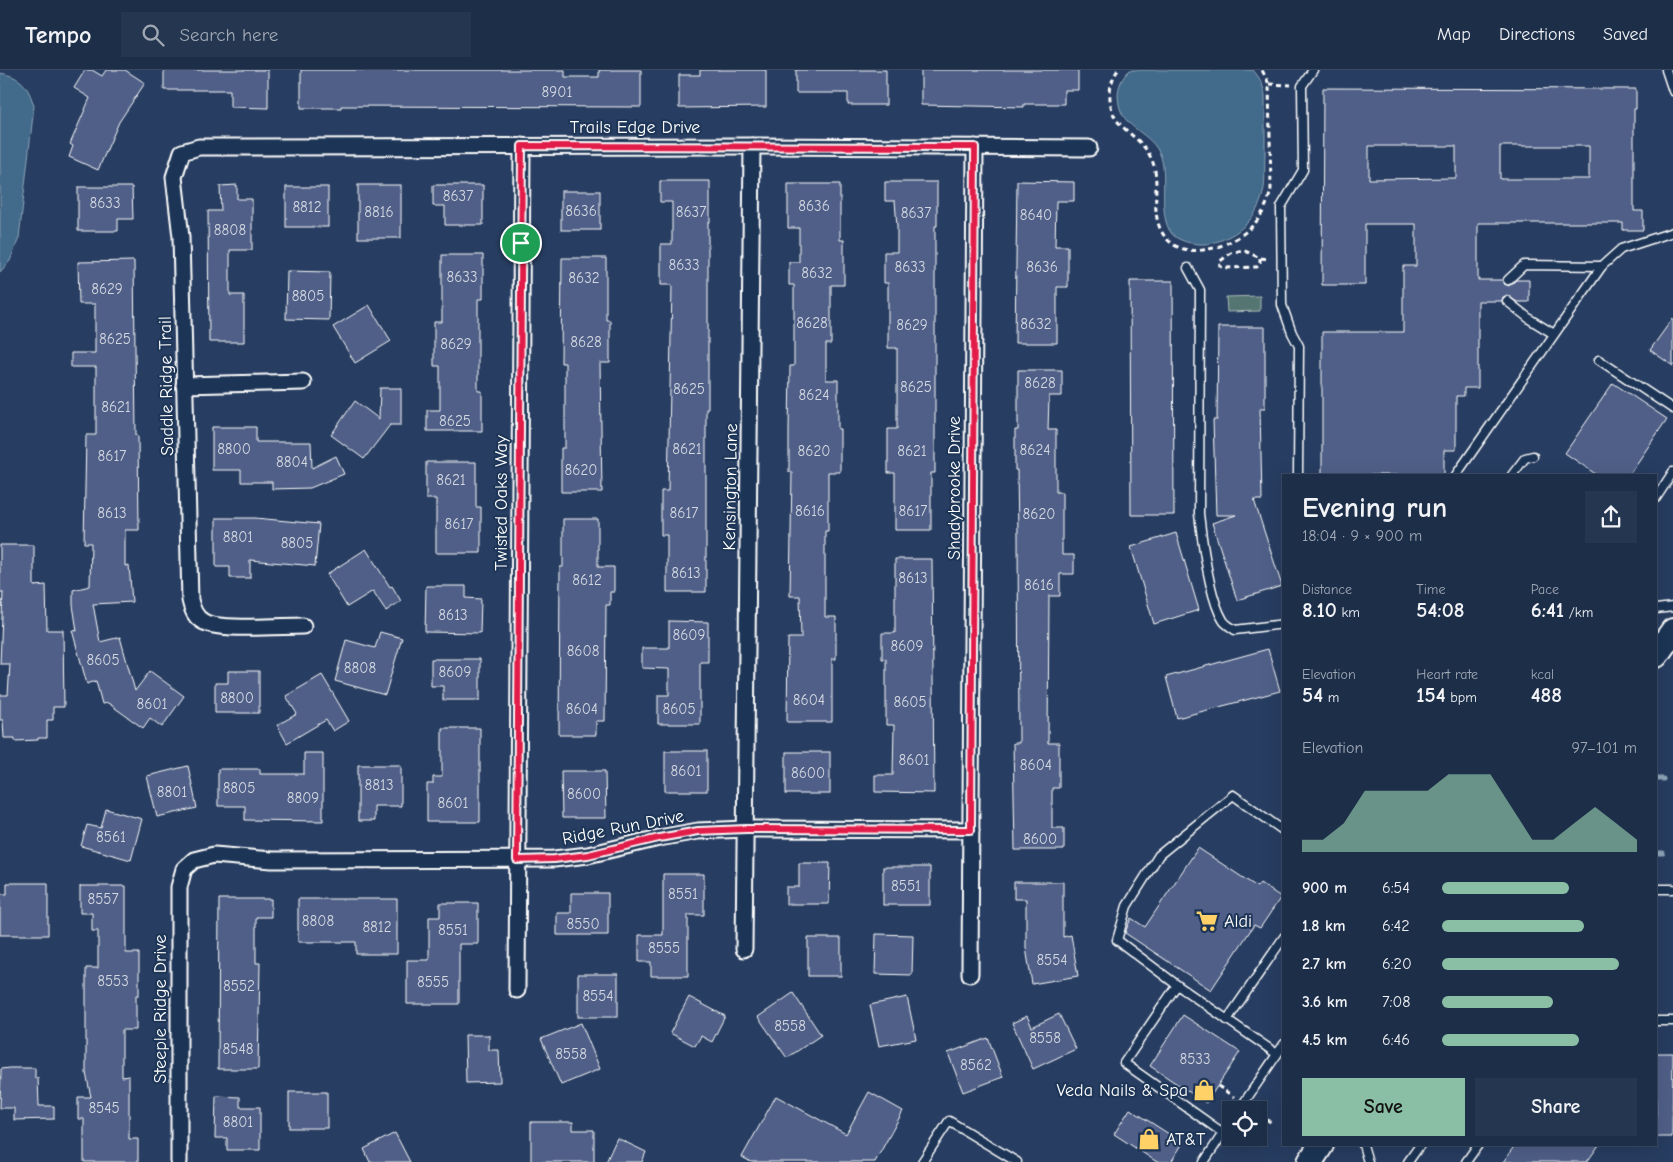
<!DOCTYPE html>
<html lang="en">
<head>
<meta charset="utf-8">
<style>
  :root { --surface:#1d2e49; --page:#253650; --text:#f1f3f6; --muted:#a0a8b4; --line:#3b4a61; --accent:#8abfa5 }
  body { margin:0; font-family:"Comic Neue",sans-serif; background:var(--page); color:var(--text); height:100vh; display:flex; flex-direction:column; font-size:19px; white-space:nowrap }
  * { box-sizing:border-box; margin:0 }
  p { font-size:16px; color:var(--muted) }
  .icon { flex:none; width:28px; height:28px; fill:none; stroke:currentColor; stroke-width:2; stroke-linecap:round; stroke-linejoin:round }
  .map { position:relative; flex:1; overflow:hidden }
  .drawer { position:absolute; left:1282px; top:404px; width:375px; height:672px; display:flex; flex-direction:column; background:var(--surface); border-radius:0px; box-shadow:0 5px 20px #0002,0 0 0 1px var(--line) }
  .drawer>* { flex:none }
  .buttons { position:absolute; left:1222px; top:1031px; display:grid; gap:10px }
  .buttons a { display:grid; place-items:center; width:45px; height:45px; border-radius:0px; background:var(--surface); box-shadow:0 5px 20px #0002,0 0 0 1px var(--line); font-size:25px }
  .pin { position:absolute; display:grid; place-items:center; width:42px; height:42px; color:#fff; margin:-21px; border:2px solid #fff; border-radius:50%; box-shadow:0 1px 5px #0007 }
  .round { display:grid; place-items:center; flex:none; width:52px; height:52px; border-radius:0px; background:var(--page) }
  .overview { display:flex; align-items:center; justify-content:space-between; height:85px; padding:0 20px }
  h1 { font-size:28px; font-weight:700; line-height:38px }
  .figures { display:grid; grid-template-columns:repeat(3,1fr); gap:8px; height:85px; padding:5px 20px }
  .figures div { display:grid; align-content:center }
  .figures b { font-size:21px; font-weight:700 }
  .figures small { font-size:14px; font-weight:400 }
  .figures p { font-size:14px }
  .chart { height:140px; padding:10px 20px }
  .chart p { display:flex; justify-content:space-between }
  .chart svg { width:100%; height:90px; margin-top:5px; fill:var(--accent); opacity:.7 }
  .cta { display:flex; gap:10px; margin-top:auto; padding:10px 20px }
  .cta a { flex:1; height:58px; border-radius:0px; background:var(--accent); color:#111; font-size:20px; font-weight:700; line-height:58px; text-align:center }
  .cta a+a { background:var(--page); color:var(--text) }
  ul { padding:0 20px; list-style:none; font-size:16px }
  li { display:grid; grid-template-columns:80px 60px 1fr; align-items:center; height:38px }
  li i { height:12px; border-radius:6px; background:var(--accent) }
  header { display:flex; align-items:center; gap:30px; box-sizing:border-box; height:70px; padding:0 25px; background:var(--surface); border-bottom:1px solid var(--line) }
  header strong { font-size:24px }
  nav { display:flex; gap:28px; margin-inline-start:auto; font-size:18px }
  .search { width:350px; height:45px; background:var(--page); display:flex; align-items:center; gap:12px; box-sizing:border-box; padding:0 18px; border-radius:0px; color:var(--muted); font-size:19px }
  .map>svg:first-child { display:block }
  .green { fill:#557472; stroke:#aabab8 }
  .water { fill:#436a8b; stroke:#8ea6b9 }
  .lines { fill:none; stroke-linecap:round; stroke-linejoin:round }
  .stream { stroke:#8ea6b9; stroke-width:5 }
  .building { fill:#4f5f87; stroke:#fff; fill-rule:evenodd }
  .lane-casing { stroke:#fff; stroke-width:11 }
  .street-casing { stroke:#fff; stroke-width:19 }
  .primary-casing { stroke:#fff; stroke-width:28 }
  .path { stroke:#fff; stroke-width:3; stroke-dasharray:5 4; stroke-linecap:butt }
  .lane { stroke:#1d3557; stroke-width:8 }
  .street { stroke:#1d3557; stroke-width:15 }
  .primary { stroke:#1d3557; stroke-width:24 }
  .route-casing { stroke:#fff; stroke-width:10 }
  .route { stroke:#e11d48; stroke-width:6 }
  .labels { text-anchor:middle; stroke-width:4; stroke-linejoin:round; paint-order:stroke }
  .number-label { font-size:15px; fill:#d3d7e1 }
  .street-label { font-size:18px; fill:#fff; stroke:#1d3557 }
  .poi-label { font-size:18px; fill:#fff; stroke:#1d3557; text-anchor:start }
</style>
</head>
<body>
<header>
<strong>Tempo</strong>
<div class="search"><svg class="icon" aria-label="search" viewBox="0 0 24 24"><circle cx="10" cy="10" r="6"/><path d="M15 15l6 6"/></svg>Search here</div>
<nav><a>Map</a><a>Directions</a><a>Saved</a></nav>
</header>
<div class="map">
<svg width="1673" height="1092" viewBox="0 0 1673 1092">
  <rect width="100%" height="100%" fill="#273d61"/>
  <filter id="ink" filterUnits="userSpaceOnUse"><feTurbulence type="fractalNoise" baseFrequency=".02" numOctaves="2"/><feDisplacementMap in="SourceGraphic" scale="10" xChannelSelector="R" yChannelSelector="G"/><feConvolveMatrix kernelMatrix="1 2 1 2 8 2 1 2 1" color-interpolation-filters="sRGB"/></filter>
  <g filter="url(#ink)">
    <polygon class="green" points="1260,226 1260,241 1227,242 1226,227"/>
    <g class="water">
      <path d="M1130,0H1253C1260,8 1263,14 1265,25C1265,45 1265,65 1265,85C1264,97 1266,112 1263,123C1257,149 1238,166 1212,173C1201,176 1180,173 1172,164C1156,144 1170,104 1159,82C1147,59 1119,59 1118,26C1118,16 1122,7 1130,0Z"/>
      <path d="M0,3C22,7 28,16 34,36L19,168L10,191L0,202Z"/>
    </g>
    <g class="lines">
      <g class="stream">
        <polyline points="1656,709 1663,709"/>
        <polyline points="1656,783 1663,783"/>
      </g>
    </g>
    <g class="building">
      <polygon points="85,0 92,0 102,6 106,0 125,0 145,13 119,52 98,100 69,87 73,76 70,74 90,28 74,18"/>
      <polygon points="164,0 268,0 268,38 230,37 230,20 164,20"/>
      <polygon points="301,0 565,0 565,7 599,7 599,0 641,0 641,37 341,36 341,38 301,38"/>
      <polygon points="700,0 766,0 766,37 679,38 679,5 700,5"/>
      <polygon points="796,0 886,0 886,35 848,35 848,23 796,23"/>
      <polygon points="921,0 1078,0 1078,20 1064,20 1064,34 1024,34 1024,37 921,35"/>
      <path d="M1323,18L1636,19V39H1634V141H1643V160H1623V153H1478V210H1503L1504,214L1509,216L1516,210H1529V232H1517L1507,225L1503,227L1502,231H1478V318H1464V326H1456V380H1444V405H1322V262H1403V196H1416V154H1365V215H1322ZM1369,76H1456V108L1369,109ZM1500,76H1589V109H1500Z"/>
      <polygon points="660,111 710,111 710,152 708,152 708,339 706,339 706,522 667,522 667,465 661,465 661,421 668,421 672,215 661,215 661,174 672,174 672,132 660,132"/>
      <polygon points="1017,111 1074,112 1074,131 1056,131 1055,176 1068,176 1068,217 1057,217 1057,273 1015,273"/>
      <polygon points="885,112 937,112 937,156 935,156 935,403 931,403 931,460 895,460 895,403 888,403 888,359 897,359 897,278 888,278 888,213 884,213 884,182 897,182 897,156 895,131 885,131"/>
      <polygon points="788,114 840,114 840,170 844,170 844,215 831,215 831,274 826,274 826,310 838,310 838,359 840,359 840,402 828,402 828,461 825,461 825,547 836,547 836,589 832,589 832,652 787,652 788,568 801,568 800,526 790,526 792,402 789,402 789,359 790,296 794,296 794,215 789,215 789,192 799,192 799,158 788,158"/>
      <polygon points="237,115 237,129 252,129 252,180 230,180 230,225 244,225 244,272 209,272 208,141 221,141 220,116"/>
      <rect x="358" y="115" width="43" height="53"/>
      <polygon points="433,115 483,115 483,155 445,155 445,136 433,136"/>
      <polygon points="78,117 132,117 133,149 118,149 118,161 78,161"/>
      <rect x="286" y="117" width="42" height="40"/>
      <rect x="561" y="121" width="39" height="39"/>
      <polygon points="442,185 483,185 483,229 478,229 478,321 482,321 482,361 427,361 427,340 440,340 440,296 434,296 434,252 442,252"/>
      <polygon points="562,188 606,188 606,250 610,250 610,293 600,293 602,422 561,422 561,378 565,378 565,293 561,293"/>
      <polygon points="134,191 136,365 138,365 139,460 125,460 125,496 129,495 132,532 93,534 100,572 120,567 135,621 150,601 184,626 162,657 150,648 143,658 108,633 102,634 96,611 87,614 72,560 77,561 73,535 73,520 90,516 91,473 84,473 86,365 96,365 96,297 71,297 71,283 95,283 95,234 79,234 78,192"/>
      <polygon points="287,201 330,202 329,250 286,249"/>
      <polygon points="1130,211 1173,211 1174,445 1131,445"/>
      <polygon points="369,235 391,271 355,293 333,257"/>
      <polygon points="1673,248 1673,296 1650,280"/>
      <polygon points="1218,257 1265,257 1265,338 1260,338 1262,430 1254,430 1282,516 1237,530 1212,453 1236,445 1216,445 1213,350 1217,350"/>
      <polygon points="1018,300 1062,300 1062,326 1049,326 1048,360 1056,360 1056,422 1062,422 1062,485 1074,485 1074,504 1060,504 1060,526 1049,526 1048,673 1059,673 1059,718 1052,718 1052,758 1064,758 1064,780 1015,780 1013,673 1019,673 1018,466 1017,400 1015,400 1015,360 1018,360"/>
      <polygon points="1613,313 1667,349 1629,405 1597,405 1565,383"/>
      <polygon points="380,318 401,318 401,355 390,355 364,389 331,365 355,331 379,349"/>
      <polygon points="212,357 256,357 256,372 311,372 312,398 336,386 344,404 310,418 272,419 272,412 241,412 241,400 212,400"/>
      <polygon points="426,392 476,392 476,437 481,437 481,483 436,483 436,429 426,429"/>
      <polygon points="216,448 255,448 319,454 315,496 250,490 250,508 230,508 230,497 216,497"/>
      <polygon points="563,449 598,449 598,497 614,497 614,522 610,522 610,535 606,535 605,651 596,651 596,665 559,665 560,497 563,497"/>
      <polygon points="1176,463 1199,540 1154,554 1131,477"/>
      <polygon points="0,475 34,475 34,516 46,515 47,560 63,560 64,637 53,637 53,650 47,650 47,668 38,668 38,670 15,671 15,668 4,668 3,650 0,650 0,625 8,625 10,594 0,594 3,522 0,522"/>
      <polygon points="366,479 390,517 392,516 401,531 386,541 373,521 347,537 327,504"/>
      <polygon points="895,489 932,489 934,723 875,722 875,705 893,705 894,655 886,655 886,589 882,589 882,563 895,563"/>
      <polygon points="426,516 466,516 466,528 481,529 480,563 425,562"/>
      <polygon points="669,551 708,552 708,592 700,592 700,654 658,654 658,625 669,625 669,599 642,598 642,578 669,578"/>
      <polygon points="380,562 402,568 385,625 335,611 346,570 375,578"/>
      <polygon points="1268,579 1280,621 1177,648 1166,607"/>
      <polygon points="431,589 480,589 480,630 443,630 443,616 431,616"/>
      <polygon points="228,601 259,601 259,643 215,643 215,613 228,613"/>
      <polygon points="322,605 349,651 333,661 326,650 287,673 277,655 297,644 286,626"/>
      <polygon points="442,658 480,658 480,752 427,752 427,714 433,714 433,707 442,707"/>
      <rect x="665" y="681" width="42" height="40"/>
      <rect x="786" y="682" width="44" height="42"/>
      <polygon points="304,683 323,683 323,751 245,750 245,736 218,736 218,699 260,699 260,704 304,704"/>
      <polygon points="358,695 401,695 401,736 374,736 374,751 358,751"/>
      <polygon points="188,696 197,738 157,747 147,706"/>
      <polygon points="561,701 605,701 606,748 562,748"/>
      <polygon points="106,739 142,749 131,790 81,776 87,755 101,758"/>
      <polygon points="1198,778 1257,817 1260,813 1281,827 1260,858 1254,855 1211,920 1125,863 1131,848 1145,857"/>
      <polygon points="799,793 830,793 829,834 786,834 786,817 799,817"/>
      <rect x="883" y="797" width="47" height="38"/>
      <polygon points="663,804 704,804 704,845 688,845 688,906 651,906 651,892 639,892 639,865 663,865"/>
      <polygon points="1014,812 1063,812 1063,867 1071,865 1078,906 1032,914 1026,878 1026,829 1014,829"/>
      <polygon points="7,813 48,813 48,865 0,865 0,824 7,824"/>
      <polygon points="80,816 126,816 126,883 139,883 139,925 136,925 136,960 122,960 122,1007 129,1006 129,1069 138,1069 138,1092 84,1092 84,1049 78,1049 78,1027 91,1027 86,1003 86,898 98,898 98,861 92,861 92,843 80,843"/>
      <polygon points="571,823 608,823 608,865 557,865 557,843 571,843"/>
      <polygon points="219,829 271,829 271,847 256,847 256,893 260,893 258,999 218,999"/>
      <polygon points="298,829 397,829 397,884 356,884 356,872 298,872"/>
      <polygon points="440,833 478,833 478,874 459,874 459,934 407,934 407,890 429,890 429,847 440,847"/>
      <polygon points="876,864 913,865 912,905 875,904"/>
      <rect x="808" y="868" width="33" height="38"/>
      <rect x="578" y="904" width="40" height="43"/>
      <polygon points="793,923 821,965 787,988 758,947"/>
      <polygon points="689,927 725,946 712,972 701,966 695,976 670,963"/>
      <polygon points="907,927 916,969 879,976 870,935"/>
      <polygon points="1059,944 1076,979 1033,999 1012,953 1027,946 1032,957"/>
      <polygon points="1183,945 1240,982 1206,1033 1150,996"/>
      <polygon points="581,953 600,999 561,1015 541,969"/>
      <polygon points="465,965 489,965 489,980 499,980 500,1012 466,1013"/>
      <polygon points="988,968 1003,1007 963,1022 948,983"/>
      <polygon points="1656,983 1673,983 1672,1067 1656,1067"/>
      <polygon points="10,998 35,998 35,1008 38,1008 39,1036 54,1036 54,1049 14,1050 14,1038 0,1038 1,999"/>
      <rect x="289" y="1022" width="38" height="36"/>
      <polygon points="869,1022 903,1041 875,1092 751,1092 742,1087 776,1026 846,1064"/>
      <polygon points="216,1026 240,1027 240,1037 260,1037 260,1080 227,1080 227,1068 215,1068"/>
      <polygon points="1130,1039 1183,1073 1171,1092 1157,1092 1114,1064"/>
      <polygon points="531,1052 573,1052 573,1060 594,1060 594,1092 531,1092"/>
      <polygon points="395,1063 410,1092 370,1092 364,1079"/>
      <polygon points="617,1068 646,1082 642,1092 606,1092"/>
      <polygon points="1515,1075 1599,1075 1587,1092 1503,1092"/>
    </g>
    <g class="lines">
      <g class="lane-casing">
        <g id="lane">
          <polyline points="1666,0 1673,21"/>
          <path d="M1188,198L1200,220L1199,444C1202,470 1210,529 1223,550C1225,554 1231,557 1235,560L1284,554"/>
          <polyline points="1508,210 1524,195 1602,196"/>
          <polyline points="1507,231 1531,250 1554,264"/>
          <polyline points="1599,290 1673,339"/>
          <polyline points="1298,405 1299,276 1292,263 1282,235 1281,137 1303,100 1302,16 1313,0"/>
          <polyline points="1456,405 1602,196 1621,179 1673,162"/>
          <polyline points="1512,405 1525,388 1533,386"/>
          <polyline points="1656,428 1673,402"/>
          <polyline points="1656,539 1673,537"/>
          <polyline points="1656,819 1673,819"/>
          <polyline points="1177,915 1124,993 1223,1063"/>
          <polyline points="1227,950 1284,867"/>
          <polyline points="1656,951 1673,951"/>
          <polyline points="1277,984 1177,915 1117,870 1127,836 1159,785 1233,725 1284,761"/>
          <polyline points="1239,1040 1284,974"/>
          <polyline points="1363,1075 1368,1092"/>
          <polyline points="922,1092 949,1051 1017,1092"/>
          <polyline points="1204,1092 1231,1051"/>
          <polyline points="1408,1092 1420,1075"/>
          <polyline points="1466,1092 1478,1075"/>
        </g>
      </g>
      <g class="street-casing">
        <g id="street">
          <polyline points="184,315 303,312"/>
          <path d="M303,556C281,556 220,561 204,552C195,548 192,539 190,530L181,167L174,107L182,82L199,77L752,76L1089,78"/>
          <polyline points="744,879 752,76"/>
          <polyline points="970,904 975,77"/>
          <polyline points="517,920 522,76"/>
          <polyline points="179,1092 179,817 184,799 194,790 214,785 272,790 554,789 588,785 659,768 698,761 746,759 971,760"/>
        </g>
      </g>
      <g class="primary-casing">
        <g id="primary">
          <polyline points="1656,585 1673,561"/>
          <polyline points="1310,1092 1321,1075"/>
        </g>
      </g>
      <g class="path">
        <path d="M1118,0C1107,14 1107,39 1119,53C1130,65 1143,72 1150,86C1164,111 1146,144 1166,168C1186,192 1230,177 1249,159C1261,149 1268,134 1271,119L1269,14L1262,0"/>
        <polyline points="1269,14 1291,15"/>
        <polyline points="1260,188 1260,194 1257,197 1224,198 1220,196 1219,192 1231,183 1243,180 1260,188 1269,189"/>
        <polyline points="1281,827 1284,827"/>
        <polyline points="1218,1016 1234,1027"/>
        <polyline points="1259,1044 1273,1054"/>
      </g>
      <use href="#lane" class="lane"/>
      <use href="#street" class="street"/>
      <use href="#primary" class="primary"/>
    </g>
  </g>
  <g class="lines" filter="url(#ink)">
    <g class="route-casing">
      <polygon id="route" points="522,76 975,77 971,760 746,759 698,761 659,768 588,785 554,789 517,790"/>
    </g>
    <use href="#route" class="route"/>
  </g>
  <defs>
    <g id="supermarket-bare" transform="scale(1.725)"><path d="M-6-5.5h2.5l.6 2H6L4.5 2H-2.5L-4.4-4H-6ZM-1.5 3.2a1.3 1.3 0 1 0 .1 0ZM3 3.2a1.3 1.3 0 1 0 .1 0Z" fill="#ffd166" stroke="#1d3557" stroke-width="2.5" paint-order="stroke"/></g>
    <g id="shop-bare" transform="scale(1.725)"><path d="M-5-2.5h2.3a2.7 3.5 0 0 1 5.4 0H5L5.5 6h-11ZM-1.5-2.5h3a1.5 2.3 0 0 0-3 0Z" fill="#ffd166" stroke="#1d3557" stroke-width="2.5" paint-order="stroke"/></g>
  </defs>
  <g fill-rule="evenodd">
    <use href="#supermarket-bare" x="1207" y="851"/>
    <use href="#shop-bare" x="1204" y="1020"/>
    <use href="#shop-bare" x="1149" y="1069"/>
  </g>
  <g class="labels">
    <g class="number-label">
      <text x="557" y="27">8901</text>
      <text x="458" y="131">8637</text>
      <text x="105" y="138">8633</text>
      <text x="814" y="141">8636</text>
      <text x="307" y="142">8812</text>
      <text x="581" y="146">8636</text>
      <text x="379" y="147">8816</text>
      <text x="691" y="147">8637</text>
      <text x="916" y="148">8637</text>
      <text x="1036" y="150">8640</text>
      <text x="230" y="165">8808</text>
      <text x="684" y="200">8633</text>
      <text x="910" y="202">8633</text>
      <text x="1042" y="202">8636</text>
      <text x="817" y="208">8632</text>
      <text x="462" y="212">8633</text>
      <text x="584" y="213">8632</text>
      <text x="107" y="224">8629</text>
      <text x="308" y="231">8805</text>
      <text x="812" y="258">8628</text>
      <text x="1036" y="259">8632</text>
      <text x="912" y="260">8629</text>
      <text x="115" y="274">8625</text>
      <text x="586" y="277">8628</text>
      <text x="456" y="279">8629</text>
      <text x="1040" y="318">8628</text>
      <text x="916" y="322">8625</text>
      <text x="689" y="324">8625</text>
      <text x="814" y="330">8624</text>
      <text x="116" y="342">8621</text>
      <text x="455" y="356">8625</text>
      <text x="234" y="384">8800</text>
      <text x="687" y="384">8621</text>
      <text x="1035" y="385">8624</text>
      <text x="814" y="386">8620</text>
      <text x="912" y="386">8621</text>
      <text x="112" y="391">8617</text>
      <text x="292" y="397">8804</text>
      <text x="581" y="405">8620</text>
      <text x="451" y="415">8621</text>
      <text x="810" y="446">8616</text>
      <text x="913" y="446">8617</text>
      <text x="112" y="448">8613</text>
      <text x="684" y="448">8617</text>
      <text x="1039" y="449">8620</text>
      <text x="459" y="459">8617</text>
      <text x="238" y="472">8801</text>
      <text x="297" y="478">8805</text>
      <text x="686" y="508">8613</text>
      <text x="913" y="513">8613</text>
      <text x="587" y="515">8612</text>
      <text x="1039" y="520">8616</text>
      <text x="453" y="550">8613</text>
      <text x="689" y="570">8609</text>
      <text x="907" y="581">8609</text>
      <text x="583" y="586">8608</text>
      <text x="103" y="595">8605</text>
      <text x="360" y="603">8808</text>
      <text x="455" y="607">8609</text>
      <text x="237" y="633">8800</text>
      <text x="809" y="635">8604</text>
      <text x="910" y="637">8605</text>
      <text x="152" y="639">8601</text>
      <text x="582" y="644">8604</text>
      <text x="679" y="644">8605</text>
      <text x="914" y="695">8601</text>
      <text x="1036" y="700">8604</text>
      <text x="686" y="706">8601</text>
      <text x="808" y="708">8600</text>
      <text x="379" y="720">8813</text>
      <text x="239" y="723">8805</text>
      <text x="172" y="727">8801</text>
      <text x="584" y="729">8600</text>
      <text x="303" y="733">8809</text>
      <text x="453" y="738">8601</text>
      <text x="111" y="772">8561</text>
      <text x="1040" y="774">8600</text>
      <text x="906" y="821">8551</text>
      <text x="683" y="829">8551</text>
      <text x="103" y="834">8557</text>
      <text x="318" y="856">8808</text>
      <text x="583" y="859">8550</text>
      <text x="377" y="862">8812</text>
      <text x="453" y="865">8551</text>
      <text x="664" y="883">8555</text>
      <text x="1052" y="895">8554</text>
      <text x="113" y="916">8553</text>
      <text x="433" y="917">8555</text>
      <text x="239" y="921">8552</text>
      <text x="598" y="931">8554</text>
      <text x="790" y="961">8558</text>
      <text x="1045" y="973">8558</text>
      <text x="238" y="984">8548</text>
      <text x="571" y="989">8558</text>
      <text x="1195" y="994">8533</text>
      <text x="976" y="1000">8562</text>
      <text x="104" y="1043">8545</text>
      <text x="238" y="1057">8801</text>
    </g>
    <g class="street-label">
      <text x="635" y="63">Trails Edge Drive</text>
      <text transform="translate(166 316) rotate(-91)" y="6">Saddle Ridge Trail</text>
      <text transform="translate(730 417) rotate(-89)" y="6">Kensington Lane</text>
      <text transform="translate(954 418) rotate(-90)" y="6">Shadybrooke Drive</text>
      <text transform="translate(501 433) rotate(-90)" y="6">Twisted Oaks Way</text>
      <text transform="translate(623 757) rotate(-11)" y="6">Ridge Run Drive</text>
      <text transform="translate(160 939) rotate(-90)" y="6">Steeple Ridge Drive</text>
    </g>
    <g class="poi-label">
      <text x="1224" y="857">Aldi</text>
      <text x="1188" y="1026" text-anchor="end">Veda Nails &amp; Spa</text>
      <text x="1166" y="1075">AT&amp;T</text>
    </g>
  </g>
</svg>
<div class="buttons">
<a><svg class="icon" aria-label="locate" viewBox="0 0 24 24"><circle cx="12" cy="12" r="6"/><path d="M12 2v4M12 18v4M2 12h4M18 12h4"/></svg></a>
</div>
<div class="pin" style="left:521px;top:173px;background:#1e9e55"><svg class="icon" aria-label="arrive" viewBox="0 0 24 24"><path d="M6 21V4h12l-3 4 3 4H6"/></svg></div>
<section class="drawer">
<div class="overview"><div><h1>Evening run</h1><p>18:04 · 9 × 900 m</p></div><a class="round"><svg class="icon" aria-label="share" viewBox="0 0 24 24"><path d="M12 15V3M7 8l5-5 5 5M5 13v7h14v-7"/></svg></a></div>
<div class="figures">
<div><p>Distance</p><b>8.10<small> km</small></b></div>
<div><p>Time</p><b>54:08</b></div>
<div><p>Pace</p><b>6:41<small> /km</small></b></div>
</div>
<div class="figures">
<div><p>Elevation</p><b>54<small> m</small></b></div>
<div><p>Heart rate</p><b>154<small> bpm</small></b></div>
<div><p>kcal</p><b>488</b></div>
</div>
<div class="chart"><p><span>Elevation</span>97–101 m</p>
<svg viewBox="0 0 160 44" preserveAspectRatio="none"><path d="M0 44V38L10 38L20 30L30 14L40 14L50 14L60 14L70 6L80 6L90 6L100 22L110 38L120 38L130 30L140 22L150 30L160 38V44z"/></svg>
</div>
<ul>
<li><b>900 m</b>6:54<i style="width:65%"></i></li>
<li><b>1.8 km</b>6:42<i style="width:73%"></i></li>
<li><b>2.7 km</b>6:20<i style="width:91%"></i></li>
<li><b>3.6 km</b>7:08<i style="width:57%"></i></li>
<li><b>4.5 km</b>6:46<i style="width:70%"></i></li>
</ul>
<div class="cta"><a>Save</a><a>Share</a></div>
</section>
</div>
</body>
</html>
